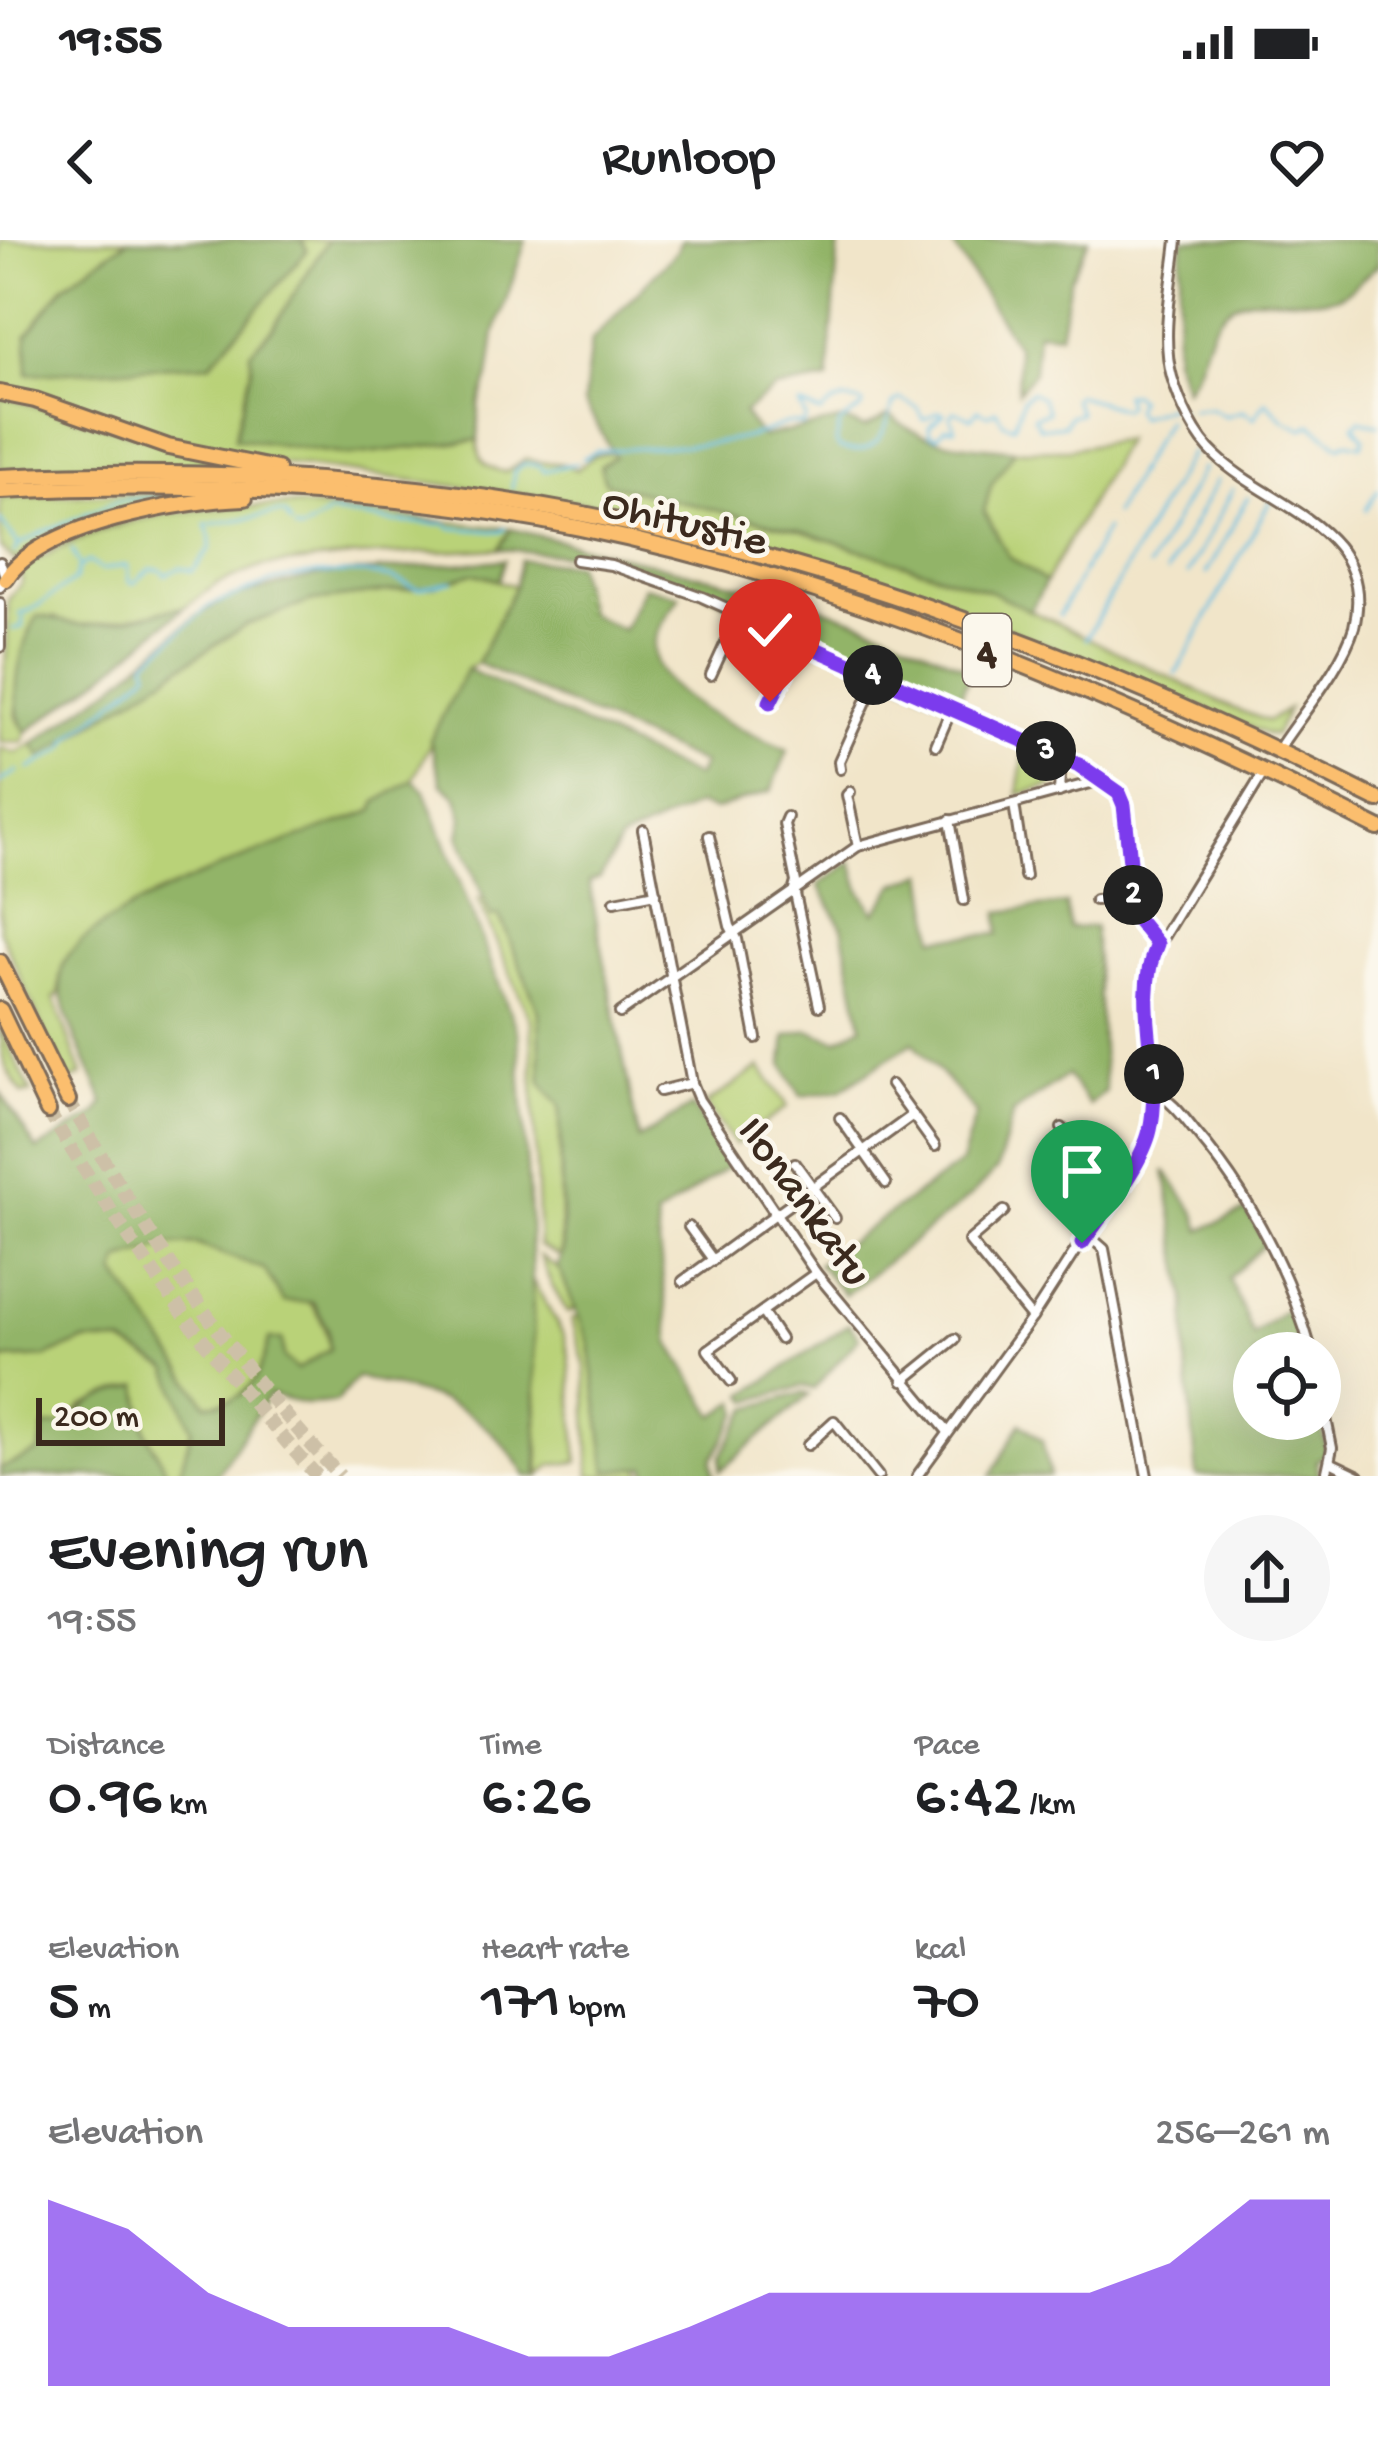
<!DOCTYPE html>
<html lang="en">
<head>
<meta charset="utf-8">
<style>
  :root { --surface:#fff; --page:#f6f6f6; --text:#202124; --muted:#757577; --accent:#7c3aed }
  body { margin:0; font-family:"Gochi Hand",sans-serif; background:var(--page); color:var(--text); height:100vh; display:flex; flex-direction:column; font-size:45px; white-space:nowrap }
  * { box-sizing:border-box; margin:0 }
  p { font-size:39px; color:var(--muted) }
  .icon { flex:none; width:66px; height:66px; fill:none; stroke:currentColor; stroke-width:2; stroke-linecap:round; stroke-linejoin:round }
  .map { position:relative; height:1236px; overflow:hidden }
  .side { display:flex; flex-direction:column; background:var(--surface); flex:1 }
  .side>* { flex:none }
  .tools { position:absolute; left:1233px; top:1092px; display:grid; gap:24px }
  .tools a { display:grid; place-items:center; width:108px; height:108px; border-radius:50%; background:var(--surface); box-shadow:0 12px 48px #0002; font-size:60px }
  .scale { position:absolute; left:36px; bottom:30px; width:189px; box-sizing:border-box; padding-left:12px; border:6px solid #3b2a1e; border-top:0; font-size:33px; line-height:42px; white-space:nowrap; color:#3b2a1e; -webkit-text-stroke:9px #fbf7ec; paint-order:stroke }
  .pin { position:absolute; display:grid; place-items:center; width:102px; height:102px; color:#fff; margin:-123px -51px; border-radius:50% 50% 50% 0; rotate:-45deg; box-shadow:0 0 12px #0007 }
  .pin .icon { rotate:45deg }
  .km { position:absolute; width:60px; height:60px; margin:-30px; border-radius:50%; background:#222; color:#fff; font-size:33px; line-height:60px; text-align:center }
  .round { display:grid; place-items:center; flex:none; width:126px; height:126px; border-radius:63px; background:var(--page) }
  .overview { display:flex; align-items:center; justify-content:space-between; height:204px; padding:0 48px }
  h1 { font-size:66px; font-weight:600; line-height:90px }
  .metrics { display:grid; grid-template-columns:repeat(3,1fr); gap:18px; height:204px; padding:12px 48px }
  .metrics div { display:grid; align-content:center }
  .metrics b { font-size:60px; font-weight:600 }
  .metrics small { font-size:33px; font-weight:400 }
  .metrics p { font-size:33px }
  .chart { height:336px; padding:24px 48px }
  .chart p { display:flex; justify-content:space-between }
  .chart svg { width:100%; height:216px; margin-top:12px; fill:var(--accent); opacity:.7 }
  .status { display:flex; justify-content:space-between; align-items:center; height:84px; padding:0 60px; background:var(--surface); direction:ltr }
  .status svg { height:33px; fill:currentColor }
  header { display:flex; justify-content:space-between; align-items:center; height:156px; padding:0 48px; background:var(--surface); font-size:54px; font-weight:600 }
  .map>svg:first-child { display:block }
  .green { fill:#b9d278; stroke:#7a7e4b; stroke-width:3 }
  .forest { fill:#92b468; stroke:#666f43; stroke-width:3; fill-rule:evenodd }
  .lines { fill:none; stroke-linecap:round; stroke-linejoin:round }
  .stream { stroke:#64bee2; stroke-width:3 }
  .highway-tunnel { stroke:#cdc0a7; stroke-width:14; stroke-dasharray:14 7; stroke-linecap:butt }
  .minor-casing { stroke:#7b6b5a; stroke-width:14 }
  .highway-casing { stroke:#7b6b5a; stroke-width:20 }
  .minor { stroke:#fff; stroke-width:8 }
  .highway { stroke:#fbbe6e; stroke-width:14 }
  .route-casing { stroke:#fff; stroke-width:24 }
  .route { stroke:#7c3aed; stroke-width:15 }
  .labels { text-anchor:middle; stroke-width:9; stroke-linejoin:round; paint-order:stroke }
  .shield { fill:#fbf7ec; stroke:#75685c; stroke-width:3 }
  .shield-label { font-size:42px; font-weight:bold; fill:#3b2a1e }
  .street-label { font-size:45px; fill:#3b2a1e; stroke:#fbf7ec }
</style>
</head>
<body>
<div class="status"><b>19:55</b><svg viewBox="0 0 49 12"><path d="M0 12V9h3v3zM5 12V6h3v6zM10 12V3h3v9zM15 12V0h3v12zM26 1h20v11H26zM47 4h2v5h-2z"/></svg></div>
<header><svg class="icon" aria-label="back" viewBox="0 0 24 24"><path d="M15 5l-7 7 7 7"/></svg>Runloop<svg class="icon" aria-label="heart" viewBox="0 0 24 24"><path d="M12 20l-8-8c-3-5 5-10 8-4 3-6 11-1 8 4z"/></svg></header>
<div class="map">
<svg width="1378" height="1236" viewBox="0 0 1378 1236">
  <rect width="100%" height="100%" fill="#fbf7ec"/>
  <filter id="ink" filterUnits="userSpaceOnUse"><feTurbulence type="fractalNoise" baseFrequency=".00833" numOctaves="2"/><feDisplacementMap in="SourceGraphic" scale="24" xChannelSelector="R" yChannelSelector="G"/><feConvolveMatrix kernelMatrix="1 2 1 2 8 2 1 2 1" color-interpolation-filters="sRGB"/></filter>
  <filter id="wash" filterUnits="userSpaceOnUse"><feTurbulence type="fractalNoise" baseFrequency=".004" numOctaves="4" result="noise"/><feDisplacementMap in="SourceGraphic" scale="48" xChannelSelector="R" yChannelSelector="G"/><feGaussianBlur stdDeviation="2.7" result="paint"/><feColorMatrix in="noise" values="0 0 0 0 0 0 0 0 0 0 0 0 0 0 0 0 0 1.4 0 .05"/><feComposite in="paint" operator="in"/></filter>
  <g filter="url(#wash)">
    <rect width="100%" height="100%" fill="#f1e5c9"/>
    <g class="green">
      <path d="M0,0H128L64,45L27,95L242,85L307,11L302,0H328L273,88L250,112L252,127L235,198L349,215L478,200C479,223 483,227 505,232L527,219C543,226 562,219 576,230L593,216L613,212L801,291L990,351L1235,469L1268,481L1288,469L1275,495L1266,494L983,379L727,298L590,264L254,219L180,205L29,151L0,149Z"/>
      <polygon points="0,156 253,228 101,223 0,230"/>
      <polygon points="1125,199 1046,342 1009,317 984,271 991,245 1015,210 1069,209"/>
      <polygon points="103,254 208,254 184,258 15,321 0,307 0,258"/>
      <path d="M294,265L511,289L499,309L357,316L263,326L217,344L185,367L93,385L67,384L54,377L29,391L16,477L26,492L23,502H0C0,453 10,409 8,360L22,342L21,328C122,273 181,268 294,265Z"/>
      <polygon points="472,333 515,346 477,423 467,429 413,540 377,562 374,571 154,655 60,735 59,754 54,758 82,835 67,843 0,691 0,508 16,513 33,504 41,517 246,385 311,361 435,346"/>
      <polygon points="1025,506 1054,518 1052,546 1018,554"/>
      <polygon points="483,658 491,676 498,674 504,687 539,772 541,842 560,865 561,1017 539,1006 531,781 478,660"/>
      <path d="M0,788L31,852L23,854C5,831 0,818 0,788Z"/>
      <polygon points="760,827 788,866 735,905 706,864"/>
      <path d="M196,1004C250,1020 323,1044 330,1109L297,1131L284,1117L231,1162L206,1164L115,1033L120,1020L170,1005Z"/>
      <polygon points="540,1016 563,1032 577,1067 568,1073 551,1044"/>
      <polygon points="530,1036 564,1096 569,1116 578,1222 552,1225 540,1236"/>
      <polygon points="580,1075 589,1103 607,1230 640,1227 643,1236 590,1236 585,1127 572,1079"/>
      <polygon points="83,1101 122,1103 169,1129 192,1188 179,1236 169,1236 146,1192 138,1146 82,1166 39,1212 0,1229 3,1119 45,1117"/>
    </g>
    <g class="forest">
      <polygon points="128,0 302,0 307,11 210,124 28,134 27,95 65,45"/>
      <polygon points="328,0 526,0 495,93 489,137 479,166 478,200 349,215 235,198 252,127 250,112 273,88"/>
      <path d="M681,0H839L828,140L775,149L743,173L762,197L844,180L864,188L890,175C923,206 972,205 1015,210L991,245L984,271L1009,317L1046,342L1030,371L990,351L801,291L605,243L600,226L615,216L584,163L591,101L677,11Z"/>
      <polygon points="950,0 1089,0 1070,40 1060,94 1037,92 1034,132 1018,152 1017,107"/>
      <path d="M1183,0H1378V25C1365,35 1348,55 1332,58C1302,65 1255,48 1229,68C1202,88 1206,125 1185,149L1174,119Z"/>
      <polygon points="511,289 798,359 887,391 971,430 956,467 672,338 605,318 499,309"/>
      <polygon points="505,320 499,340 472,333 435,346 312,361 246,385 41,517 33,504 115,445 196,376 230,357 320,335"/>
      <path d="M520,320L576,324L588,373L623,390L644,346L680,356C672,369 660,383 656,397C639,455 748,491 788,510L771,551L714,570L698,565L621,600L600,638L589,642L639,899L692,866L732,924L656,977L670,1103L715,1176L737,1161L739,1173L712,1220L714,1236H648L646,1227L607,1231L589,1103L558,1026L563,1011L560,865L541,842L539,772L504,686L498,675L491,677L459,596L463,578L457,557L442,544L430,500L467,429L696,537L703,524L477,423L515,346Z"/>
      <path d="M185,367L96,442L26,492C7,463 20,404 38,376C56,377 68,385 87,385C121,384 152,371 185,367Z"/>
      <path d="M413,540L425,551L518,794L530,975L538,1236H526C481,1161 436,1158 357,1137L336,1162L306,1164L269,1155L216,1236H179L192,1188L168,1129L122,1103L83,1101L45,1117L3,1119L0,1127V852L37,910L96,874L104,863C90,827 56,769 61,732C70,669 313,594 373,571L377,562ZM196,1004L264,1029L284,1062H313L328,1089L330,1109L297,1130L284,1117L282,1100L269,1099C260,1138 250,1162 206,1164L116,1033L120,1020L170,1005Z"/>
      <polygon points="852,622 860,650 875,673 896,644 925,633 935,698 999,694 999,672 1066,664 1069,688 1094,687 1105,851 1089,865 1067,835 1013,873 997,929 971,956 845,1055 818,1024 961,923 976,873 913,802 840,850 801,856 783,825 786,796 808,790 837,800 862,786 842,687 819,645"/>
      <polygon points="1165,930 1196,974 1201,990 1247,970 1266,1003 1229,1038 1253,1095 1287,1069 1301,1094 1278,1113 1254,1113 1254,1179 1320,1179 1327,1213 1316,1221 1318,1236 1197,1236 1186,1117 1186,1060"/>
      <polygon points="849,1084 859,1098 814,1149 803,1146 749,1161 745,1155"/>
      <path d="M139,1146L146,1192L169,1236H0V1229L39,1212L44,1187L68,1184C88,1159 109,1153 139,1146Z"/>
      <polygon points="803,1153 809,1155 720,1231 721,1216 749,1168"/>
      <polygon points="1021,1183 1042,1200 1050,1236 991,1236"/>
    </g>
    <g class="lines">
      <g class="stream">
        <polyline points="1191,169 1210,168 1225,176 1243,171 1254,178 1266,161 1284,180 1303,189 1311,184 1340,206 1346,202 1362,205 1364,198 1354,185 1360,180 1378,185"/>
        <polyline points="1159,194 1167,180"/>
        <path d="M583,218L596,211C647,206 719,209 767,191C782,186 787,180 803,185L806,178L799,165L821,173C834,159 845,158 863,163L862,168L840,183L836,202L839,208C875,219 886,193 893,164L900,159L918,168L924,180L939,172L944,174L929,187L930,194L937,197L945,188L955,189L950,176L955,171L971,178L978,170L989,175L996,170L1003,182L1014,186L1023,159L1031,152L1042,158L1048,172L1033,177L1040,188L1064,185L1069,176L1080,173L1073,159L1076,155L1123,169L1127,165L1124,154H1133L1138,160L1134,169L1138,177L1173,165L1181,170"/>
        <polyline points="512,248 514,231 524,224 538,225 544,231 577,223"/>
        <polyline points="1366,270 1378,250"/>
        <polyline points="1114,274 1156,198"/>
        <polyline points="0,280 18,304"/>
        <polyline points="295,289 301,291 330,273 394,282 446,284 451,288 501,292 506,288"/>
        <polyline points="72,310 79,324"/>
        <polyline points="15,313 19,305 43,292 117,261 169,257"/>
        <polyline points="1149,327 1203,228"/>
        <polyline points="1167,332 1217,240"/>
        <polyline points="1188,334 1233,249"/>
        <polyline points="1206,334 1248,258"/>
        <path d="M20,374C32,373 61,348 75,340L78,328L88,321L101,330L127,325L129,342L134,343L150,329L161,330L165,335L180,328L193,331L210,309L211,298L206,285L278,273L285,274L291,284"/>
        <polyline points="1059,375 1106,289"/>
        <polyline points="13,389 22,387 23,377"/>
        <polyline points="1086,399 1191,212"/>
        <polyline points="1176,434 1270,261"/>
        <polyline points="29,529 64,509 70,498 145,436 149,431 146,422 209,366 273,341 309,334 363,333 392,338 418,349 452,341"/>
        <polyline points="0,542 18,531"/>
      </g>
    </g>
  </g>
  <g filter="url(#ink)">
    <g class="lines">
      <g class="highway-tunnel">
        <path d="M68,860C147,996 232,1121 340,1236"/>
        <path d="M48,871C127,1002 214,1123 317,1236"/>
      </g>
      <g class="minor-casing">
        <g id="minor">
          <path d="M1177,0C1173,42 1160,95 1172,137C1180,164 1195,197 1216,216C1269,267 1378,288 1354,387C1343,425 1304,471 1282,504"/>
          <path d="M576,320L611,325L702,357L1089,531C1101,545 1116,547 1124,565L1136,678L1157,703"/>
          <polyline points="0,322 6,339 0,347"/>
          <polyline points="0,363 0,407"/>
          <polyline points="711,435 739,374"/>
          <polyline points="770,462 800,402"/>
          <polyline points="936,505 951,470"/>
          <polyline points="840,529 839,521 877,437"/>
          <polyline points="850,552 847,555 858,606"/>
          <polyline points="1059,552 1061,517"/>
          <polyline points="1014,564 1025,636"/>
          <polyline points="787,577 784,584 796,642 794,649 819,766"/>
          <polyline points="950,580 964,660"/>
          <polyline points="643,590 692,843 699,860 816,1033 948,1192"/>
          <polyline points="709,596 730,686 737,699 756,798"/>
          <polyline points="1095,660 1133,657"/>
          <polyline points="615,661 656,653"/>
          <polyline points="620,773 858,606 1098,541"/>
          <polyline points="891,845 935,906"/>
          <polyline points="660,851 692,843"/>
          <path d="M1154,852C1171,860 1182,875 1194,890C1251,956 1288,1029 1312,1113"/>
          <polyline points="840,878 886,943"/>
          <polyline points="1062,888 1116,952"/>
          <polyline points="795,923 835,978"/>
          <polyline points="1004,971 969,1001 1032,1078"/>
          <polyline points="689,987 713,1020"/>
          <polyline points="1088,995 1104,1009 1147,1236"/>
          <polyline points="683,1041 913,875"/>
          <polyline points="762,1072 780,1099"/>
          <polyline points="731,1141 708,1110 816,1033"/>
          <polyline points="903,1141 955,1099"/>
          <polyline points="1320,1149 1332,1208 1326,1236"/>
          <polyline points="808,1205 834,1181 878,1236"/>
          <polyline points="1330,1222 1359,1236"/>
          <polyline points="917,1236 1032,1078 1149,896 1154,830 1147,735 1152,715 1261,537"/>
        </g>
      </g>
      <g class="highway-casing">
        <g id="highway">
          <polyline points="0,153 35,160 168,207 277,229"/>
          <path d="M0,237C194,228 387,237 578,273C855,325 1127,433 1378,560"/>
          <path d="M0,251C193,242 390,249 580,288C861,346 1123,459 1378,588"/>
          <path d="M6,339C40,284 183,260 245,258"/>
          <polyline points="0,722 68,860"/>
          <polyline points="0,770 48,871"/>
        </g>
      </g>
      <use href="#minor" class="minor"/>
      <use href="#highway" class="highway"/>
    </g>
  </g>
  <g class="lines" filter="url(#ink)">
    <g class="route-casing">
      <path id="route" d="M770,462L800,402L1079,525L1119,553L1124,565L1136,678L1157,704C1131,763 1164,828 1150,890C1142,925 1103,972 1082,1003"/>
    </g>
    <use href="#route" class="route"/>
  </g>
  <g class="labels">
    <rect class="shield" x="963" y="374" width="48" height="72" rx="9"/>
    <g class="shield-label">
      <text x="987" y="425">4</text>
    </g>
    <g class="street-label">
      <text transform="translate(686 278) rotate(14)" y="16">Ohitustie</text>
      <text transform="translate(808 959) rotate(54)" y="16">Ilonankatu</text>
    </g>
  </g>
</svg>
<div class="tools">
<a><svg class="icon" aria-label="locate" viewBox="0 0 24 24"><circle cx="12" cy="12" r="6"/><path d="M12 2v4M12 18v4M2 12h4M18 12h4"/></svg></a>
</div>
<div class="scale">200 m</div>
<div class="pin" style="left:1082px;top:1003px;background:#1e9e55"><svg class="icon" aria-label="arrive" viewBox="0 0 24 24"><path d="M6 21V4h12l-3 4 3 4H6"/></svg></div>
<div class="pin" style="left:770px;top:462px;background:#d93025"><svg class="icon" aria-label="check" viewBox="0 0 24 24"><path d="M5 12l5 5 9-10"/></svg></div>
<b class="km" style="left:1154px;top:834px">1</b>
<b class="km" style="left:1133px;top:655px">2</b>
<b class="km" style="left:1046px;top:511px">3</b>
<b class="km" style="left:873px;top:435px">4</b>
</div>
<section class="side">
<div class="overview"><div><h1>Evening run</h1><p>19:55</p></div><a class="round"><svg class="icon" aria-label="share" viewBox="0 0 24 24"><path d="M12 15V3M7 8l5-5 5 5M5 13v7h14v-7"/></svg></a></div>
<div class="metrics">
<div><p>Distance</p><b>0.96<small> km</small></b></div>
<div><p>Time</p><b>6:26</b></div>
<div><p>Pace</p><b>6:42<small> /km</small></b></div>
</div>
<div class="metrics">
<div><p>Elevation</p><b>5<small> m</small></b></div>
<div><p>Heart rate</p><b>171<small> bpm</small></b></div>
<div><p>kcal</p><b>70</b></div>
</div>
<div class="chart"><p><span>Elevation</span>256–261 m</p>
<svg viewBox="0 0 160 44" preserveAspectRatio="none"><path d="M0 44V6L10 12L20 25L30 32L40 32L50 32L60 38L70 38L80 32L90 25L100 25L110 25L120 25L130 25L140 19L150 6L160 6V44z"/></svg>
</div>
</section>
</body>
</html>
